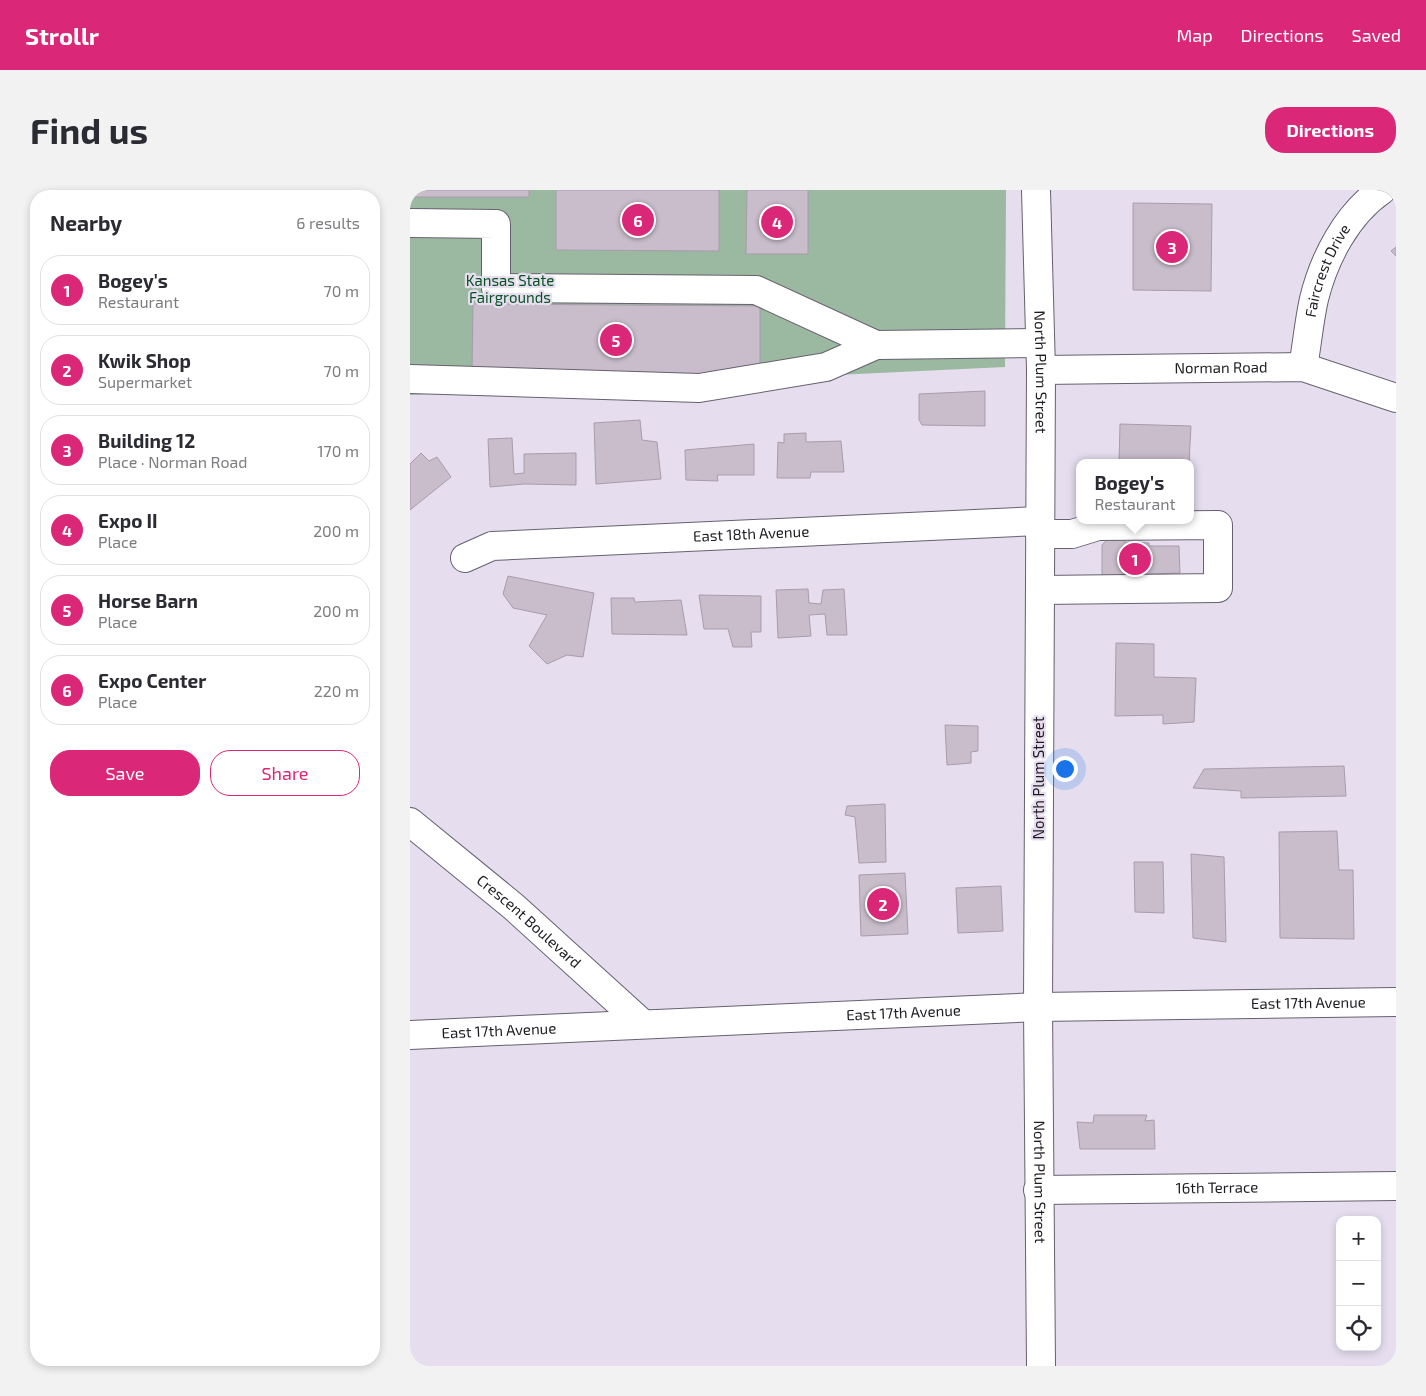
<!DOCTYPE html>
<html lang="en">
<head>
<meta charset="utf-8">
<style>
	body { margin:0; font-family:"Exo 2",sans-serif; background:#f2f2f3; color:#2b2b33 }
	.controls { position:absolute; right:15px; bottom:15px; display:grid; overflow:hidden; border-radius:10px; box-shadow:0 2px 8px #0003 }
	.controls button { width:45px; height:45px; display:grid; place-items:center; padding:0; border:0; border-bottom:1px solid #e1e1e2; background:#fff; color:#2b2b33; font:25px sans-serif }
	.you { position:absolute; left:654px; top:578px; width:18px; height:18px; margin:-12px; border:4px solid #fff; border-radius:50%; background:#1a73e8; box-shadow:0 0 0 8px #1a73e833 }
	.badge { display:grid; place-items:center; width:32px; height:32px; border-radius:50%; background:#db2777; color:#fff; font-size:16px; font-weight:700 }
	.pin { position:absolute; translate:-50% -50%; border:2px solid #fff; box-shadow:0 1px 5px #0006 }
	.popup { position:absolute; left:666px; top:269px; width:118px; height:65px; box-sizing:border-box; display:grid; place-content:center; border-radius:10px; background:#fff; filter:drop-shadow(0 1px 4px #0005); font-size:16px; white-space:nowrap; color:#7c7c81 }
	.popup b { font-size:19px; color:#2b2b33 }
	.popup::after { content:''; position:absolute; left:50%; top:100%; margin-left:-10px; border:10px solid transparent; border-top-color:#fff }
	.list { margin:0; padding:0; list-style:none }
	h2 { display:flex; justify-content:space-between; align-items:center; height:65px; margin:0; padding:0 20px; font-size:21px }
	h2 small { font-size:16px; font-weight:400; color:#7c7c81 }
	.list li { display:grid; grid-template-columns:32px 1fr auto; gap:15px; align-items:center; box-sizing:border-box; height:70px; margin:0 10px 10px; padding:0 10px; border:1px solid #e1e1e2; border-radius:20px }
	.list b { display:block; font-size:19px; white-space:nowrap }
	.list p { margin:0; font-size:16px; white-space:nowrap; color:#7c7c81 }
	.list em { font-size:16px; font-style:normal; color:#7c7c81 }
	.actions { display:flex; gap:10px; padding:15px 20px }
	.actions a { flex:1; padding:11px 0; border:1px solid #db2777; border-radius:20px; text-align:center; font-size:18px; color:#db2777 }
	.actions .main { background:#db2777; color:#fff }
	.icon { flex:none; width:28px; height:28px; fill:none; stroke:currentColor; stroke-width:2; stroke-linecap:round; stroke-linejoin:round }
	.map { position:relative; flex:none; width:986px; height:1176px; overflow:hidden; border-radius:20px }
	header { display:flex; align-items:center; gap:30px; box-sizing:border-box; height:70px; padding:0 25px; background:#db2777; color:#fff }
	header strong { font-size:24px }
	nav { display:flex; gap:28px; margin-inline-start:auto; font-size:18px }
	.intro { display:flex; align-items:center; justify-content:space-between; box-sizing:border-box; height:120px; padding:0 30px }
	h1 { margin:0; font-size:35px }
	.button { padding:12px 22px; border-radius:20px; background:#db2777; color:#fff; font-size:18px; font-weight:700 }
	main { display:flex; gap:30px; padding:0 30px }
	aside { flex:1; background:#fff; border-radius:20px; box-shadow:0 2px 8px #0003 }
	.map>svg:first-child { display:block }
	.green { fill:#9bb9a0 }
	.building { fill:#c9bdcc; stroke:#a89cab }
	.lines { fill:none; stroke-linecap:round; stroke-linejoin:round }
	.minor-casing { stroke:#67606f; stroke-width:30 }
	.minor { stroke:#fff; stroke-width:28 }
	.labels { text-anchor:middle; stroke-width:4.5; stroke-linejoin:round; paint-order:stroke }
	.street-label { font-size:15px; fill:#1e1b21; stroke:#e6deef }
	.park-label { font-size:15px; fill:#065222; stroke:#e6deef }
</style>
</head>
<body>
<header>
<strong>Strollr</strong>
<nav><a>Map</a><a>Directions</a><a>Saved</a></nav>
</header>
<div class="intro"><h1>Find us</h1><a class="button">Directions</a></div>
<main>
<aside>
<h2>Nearby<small>6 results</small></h2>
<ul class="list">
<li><span class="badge">1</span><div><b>Bogey's</b><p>Restaurant</p></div><em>70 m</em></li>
<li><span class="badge">2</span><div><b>Kwik Shop</b><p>Supermarket</p></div><em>70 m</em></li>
<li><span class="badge">3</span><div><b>Building 12</b><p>Place · Norman Road</p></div><em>170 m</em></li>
<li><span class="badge">4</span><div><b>Expo II</b><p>Place</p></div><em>200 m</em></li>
<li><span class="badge">5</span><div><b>Horse Barn</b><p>Place</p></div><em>200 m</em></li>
<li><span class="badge">6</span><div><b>Expo Center</b><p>Place</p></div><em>220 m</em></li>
</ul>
<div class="actions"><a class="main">Save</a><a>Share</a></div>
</aside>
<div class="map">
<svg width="986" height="1176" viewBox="0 0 986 1176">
	<rect width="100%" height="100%" fill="#e6deef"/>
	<!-- green -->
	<path class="green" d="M0 0H596L595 177 0 205Z"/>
	<!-- building -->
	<path class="building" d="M0 0H119V7H0Z
		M146 0H309V61L146 60Z
		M337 0H398V64H336Z
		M723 13 802 14 801 101 723 100Z
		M986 57V66L981 61Z
		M63 114 350 116V185L62 183Z
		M575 201V236L512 235 509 230V204Z
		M230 230 232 250 247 252 251 289 186 294 184 233Z
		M710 234 781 236 779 273H709Z
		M396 243V252L431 251 434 282H401L400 288H367L368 252 374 253V244Z
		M102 248 104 284 114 283V264L166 263V295L114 294 80 297 78 249Z
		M344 254V285H307L308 291 276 290 275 260Z
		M11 263 19 271 27 267 41 287 0 320V274Z
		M698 349H711L715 352 739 353V356H769L770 383 739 384V387L692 386V355Z
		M98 386 184 403 173 467 157 465 137 474 119 456 137 425 103 418 93 404Z
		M398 399 399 413 411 414 413 400 434 399 437 445H417L415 424 399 425 401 446 368 448 366 400Z
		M289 405 351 406V442H341L342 457H323L318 439H294Z
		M201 408H224L225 412 271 410 277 445 202 444Z
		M706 453 744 454V487L786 488 784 532 753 534V525L705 526Z
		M535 535 568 536V561L561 562V573L537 575Z
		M934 576 936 606 831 608V601L783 598 794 579Z
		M475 614 476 672 449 673 445 627 435 625 437 616Z
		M927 641 929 680H943L944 749 870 748 869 642Z
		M781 664 814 667 816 752 783 748Z
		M724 672H753L754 723 725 722Z
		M495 683 498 744 451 746 449 685Z
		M591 696 593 741 548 743 546 698Z
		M684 925H737L735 931 744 930 745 959H670L667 932 683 933Z"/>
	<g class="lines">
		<!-- minor casing -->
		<g class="minor-casing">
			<g id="minor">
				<path id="s1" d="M626 0 631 180 628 817 631 1176"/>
				<path d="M0 33 86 34V98L346 100 466 155"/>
				<path id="s2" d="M893 177C897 155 899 131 904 109 914 68 937 24 972 0"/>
				<path id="s3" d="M631 180 893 177 986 208"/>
				<path d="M0 189 289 198 416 177 466 155 630 153"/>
				<path id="s4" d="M55 368 82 356 630 331"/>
				<path d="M630 400 808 398V335L688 336 662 344H630"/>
				<path id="s5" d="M0 632 104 717 233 834"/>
				<path id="s6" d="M0 845 628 817 986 812"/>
				<path id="s7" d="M628 1000 986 996"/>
			</g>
		</g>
		<!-- minor -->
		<use href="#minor" class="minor"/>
	</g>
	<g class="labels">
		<!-- street labels -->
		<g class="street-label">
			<text dy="5" stroke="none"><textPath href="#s2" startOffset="100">Faircrest Drive</textPath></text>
			<text dy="5" stroke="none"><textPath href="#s3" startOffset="180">Norman Road</textPath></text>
			<text dy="5" stroke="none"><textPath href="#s1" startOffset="182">North Plum Street</textPath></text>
			<text dy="5" stroke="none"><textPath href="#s4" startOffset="289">East 18th Avenue</textPath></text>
			<text transform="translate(629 588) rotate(-90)" y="5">North Plum Street</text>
			<text dy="5" stroke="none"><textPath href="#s5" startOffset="155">Crescent Boulevard</textPath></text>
			<text dy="5" stroke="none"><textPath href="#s6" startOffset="899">East 17th Avenue</textPath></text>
			<text dy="5" stroke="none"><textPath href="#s6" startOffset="494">East 17th Avenue</textPath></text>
			<text dy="5" stroke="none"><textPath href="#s6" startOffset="89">East 17th Avenue</textPath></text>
			<text dy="5" stroke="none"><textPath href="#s1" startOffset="992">North Plum Street</textPath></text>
			<text dy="5" stroke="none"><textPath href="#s7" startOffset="179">16th Terrace</textPath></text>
		</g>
		<!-- park labels -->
		<g class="park-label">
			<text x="100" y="96">Kansas State<tspan x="100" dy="17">Fairgrounds</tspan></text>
		</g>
	</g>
</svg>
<div class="controls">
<button>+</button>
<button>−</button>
<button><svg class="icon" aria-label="locate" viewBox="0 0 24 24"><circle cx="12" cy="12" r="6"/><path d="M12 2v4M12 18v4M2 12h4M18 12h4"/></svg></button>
</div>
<div class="you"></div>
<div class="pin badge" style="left:725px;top:369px">1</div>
<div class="popup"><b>Bogey's</b>Restaurant</div>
<div class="pin badge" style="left:473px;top:714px">2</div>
<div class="pin badge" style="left:762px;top:57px">3</div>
<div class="pin badge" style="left:367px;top:32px">4</div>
<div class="pin badge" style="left:206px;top:150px">5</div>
<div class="pin badge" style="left:228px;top:30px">6</div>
</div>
</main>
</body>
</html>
